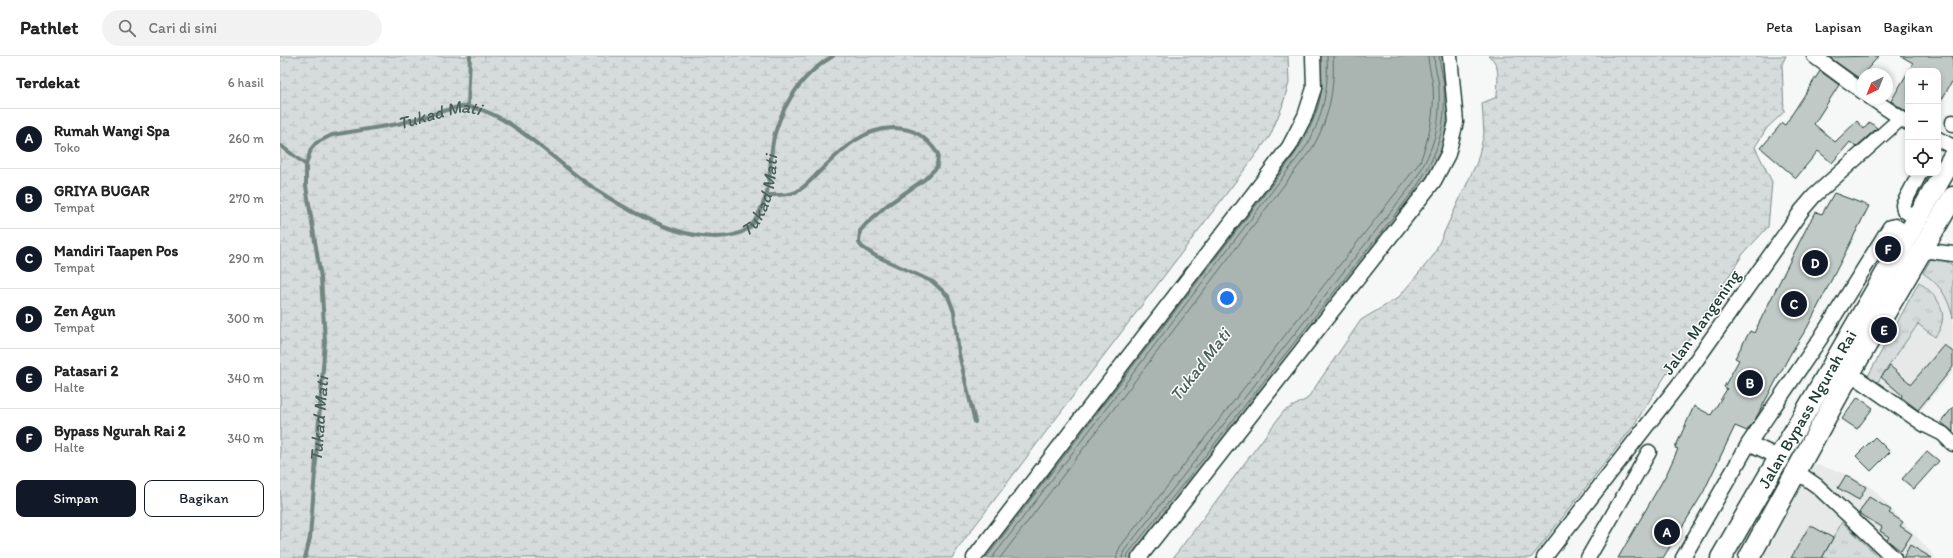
<!DOCTYPE html>
<html lang="id">
<head>
<meta charset="utf-8">
<style>
	body { margin:0; font-family:Itim,sans-serif; background:#f2f2f2; color:#222 }
	.controls { position:absolute; right:12px; top:12px; display:grid; overflow:hidden; border-radius:8px; box-shadow:0 2px 6px #0003 }
	.controls button { width:36px; height:36px; display:grid; place-items:center; padding:0; border:0; border-bottom:1px solid #e0e0e0; background:#fff; color:#222; font:20px sans-serif }
	.compass { position:absolute; left:1577px; top:12px; width:36px; height:36px; border-radius:50%; background:#fff; box-shadow:0 2px 6px #0003; rotate:223deg }
	.you { position:absolute; left:947px; top:242px; width:14px; height:14px; margin:-10px; border:3px solid #fff; border-radius:50%; background:#1a73e8; box-shadow:0 0 0 6px #1a73e833 }
	.badge { display:grid; place-items:center; width:26px; height:26px; border-radius:50%; background:#111827; color:#fff; font-size:13px; font-weight:700 }
	.pin { position:absolute; translate:-50% -50%; border:2px solid #fff; box-shadow:0 1px 4px #0006 }
	.list { margin:0; padding:0; list-style:none }
	h2 { display:flex; justify-content:space-between; align-items:center; height:52px; margin:0; padding:0 16px; font-size:17px }
	h2 small { font-size:13px; font-weight:400; color:#767676 }
	.list li { display:grid; grid-template-columns:26px 1fr auto; gap:12px; align-items:center; box-sizing:border-box; height:60px; padding:0 16px; border-top:1px solid #e0e0e0 }
	.list b { display:block; font-size:15px; white-space:nowrap }
	.list p { margin:0; font-size:13px; white-space:nowrap; color:#767676 }
	.list em { font-size:13px; font-style:normal; color:#767676 }
	.actions { display:flex; gap:8px; padding:12px 16px }
	.actions a { flex:1; padding:9px 0; border:1px solid #111827; border-radius:8px; text-align:center; font-size:14px; color:#111827 }
	.actions .main { background:#111827; color:#fff }
	.icon { flex:none; width:22px; height:22px; fill:none; stroke:currentColor; stroke-width:2; stroke-linecap:round; stroke-linejoin:round }
	.map { position:relative; flex:none; width:1673px; height:502px; overflow:hidden }
	header { display:flex; align-items:center; gap:24px; box-sizing:border-box; height:56px; padding:0 20px; background:#fff; border-bottom:1px solid #e0e0e0 }
	header strong { font-size:19px }
	nav { display:flex; gap:22px; margin-inline-start:auto; font-size:14px }
	.search { width:280px; height:36px; background:#f2f2f2; display:flex; align-items:center; gap:10px; box-sizing:border-box; padding:0 14px; border-radius:22px; color:#767676; font-size:15px }
	main { display:flex }
	aside { flex:1; background:#fff }
	.map>svg:first-child { display:block }
	.built { fill:#e6e9e8 }
	.grass { fill:url(#grass-tufts); stroke:#7a8c88 }
	.wetland { fill:url(#wetland-marsh); stroke:#7a8c88 }
	.water { fill:#aab5b1; stroke:#72857f }
	.lines { fill:none; stroke-linecap:round; stroke-linejoin:round }
	.shore { stroke:#576d66; stroke-width:1 }
	.stream { stroke:#72857f; stroke-width:4 }
	.building { fill:#c0c9c6; stroke:#1f3d34 }
	.minor-casing { stroke:#1f3d34; stroke-width:17 }
	.highway-casing { stroke:#1f3d34; stroke-width:23 }
	.minor { stroke:#fff; stroke-width:14 }
	.highway { stroke:#fff; stroke-width:20 }
	.labels { text-anchor:middle; stroke-width:3; stroke-linejoin:round; paint-order:stroke }
	.street-label { font-size:17px; fill:#1f3d34; stroke:#fff }
	.water-label { font-size:18px; font-style:italic; fill:#49615a; stroke:#fff }
</style>
</head>
<body>
<header>
<strong>Pathlet</strong>
<div class="search"><svg class="icon" aria-label="search" viewBox="0 0 24 24"><circle cx="10" cy="10" r="6"/><path d="M15 15l6 6"/></svg>Cari di sini</div>
<nav><a>Peta</a><a>Lapisan</a><a>Bagikan</a></nav>
</header>
<main>
<aside>
<h2>Terdekat<small>6 hasil</small></h2>
<ul class="list">
<li><span class="badge">A</span><div><b>Rumah Wangi Spa</b><p>Toko</p></div><em>260 m</em></li>
<li><span class="badge">B</span><div><b>GRIYA BUGAR</b><p>Tempat</p></div><em>270 m</em></li>
<li><span class="badge">C</span><div><b>Mandiri Taapen Pos</b><p>Tempat</p></div><em>290 m</em></li>
<li><span class="badge">D</span><div><b>Zen Agun</b><p>Tempat</p></div><em>300 m</em></li>
<li><span class="badge">E</span><div><b>Patasari 2</b><p>Halte</p></div><em>340 m</em></li>
<li><span class="badge">F</span><div><b>Bypass Ngurah Rai 2</b><p>Halte</p></div><em>340 m</em></li>
</ul>
<div class="actions"><a class="main">Simpan</a><a>Bagikan</a></div>
</aside>
<div class="map">
<svg width="1673" height="502" viewBox="0 0 1673 502">
	<defs>
		<pattern id="grass-tufts" width="24" height="20" patternUnits="userSpaceOnUse"><rect width="24" height="20" fill="#d6dcdb"/><path d="M3 7l-1-3M5 7V3M7 7l1-3M15 17l-1-3M17 17v-4M19 17l1-3" fill="none" stroke="#b7bebd"/></pattern>
		<pattern id="wetland-marsh" width="20" height="14" patternUnits="userSpaceOnUse"><rect width="20" height="14" fill="#d6dcdb"/><path d="M1 5h8M5 5V1M11 12h8M15 12V8" fill="none" stroke="#b7bebd"/></pattern>
	</defs>
	<rect width="100%" height="100%" fill="#f6f7f7"/>
	<filter id="ink" filterUnits="userSpaceOnUse"><feTurbulence type="fractalNoise" baseFrequency=".025" numOctaves="2"/><feDisplacementMap in="SourceGraphic" scale="8" xChannelSelector="R" yChannelSelector="G"/><feConvolveMatrix kernelMatrix="1 2 1 2 8 2 1 2 1" color-interpolation-filters="sRGB"/></filter>
	<g filter="url(#ink)">
		<!-- built -->
		<path class="built" d="M1653 199 1673 209V316L1638 357 1588 320Z
			M1534 408 1569 419 1593 433 1656 502H1479Z"/>
		<!-- grass -->
		<path class="grass" d="M1653 199 1673 209V262C1668 242 1661 229 1643 217Z
			M1639 226C1658 240 1672 258 1655 281L1638 268 1597 327 1588 320Z
			M1562 466 1600 502H1542Z"/>
		<!-- wetland -->
		<path class="wetland" d="M0 0H1008L1009 27 1002 51 990 80 684 484 672 502H0Z
			M1208 0H1506L1502 8 1504 56 1487 72 1475 91 1492 126 1488 171 1463 198 1352 372 1251 502H893L1004 355 1027 343 1081 264 1118 242 1153 200 1197 106 1204 78 1202 47 1217 41C1217 28 1222 7 1208 0Z"/>
		<!-- water -->
		<path class="water" d="M1038 0H1163C1170 38 1171 76 1154 112 1150 120 1143 128 1138 135L850 502H701L1007 103Z"/>
		<g class="lines">
			<!-- shore -->
			<path class="shore" d="M706 502 1010 105C1026 82 1038 60 1042 32
				M712 502 1028 88C1043 59 1049 32 1047 0
				M720 502 1033 91C1049 62 1055 33 1053 0
				M836 502 840 491 1140 106C1149 81 1155 57 1153 30 1152 20 1148 10 1148 0
				M842 502 844 495 1131 130C1153 97 1161 71 1159 31 1158 20 1154 10 1154 0
				M847 502 848 498 1135 133C1158 99 1166 72 1164 31 1163 20 1160 10 1159 0"/>
			<!-- stream -->
			<g class="stream">
				<path d="M188 50 190 0"/>
				<path d="M0 89 26 109"/>
				<path d="M486 139C496 139 507 140 516 136 524 132 531 124 537 118 560 96 580 73 613 72 635 72 646 81 658 98L657 111 645 123 606 150 586 168 580 175 579 187 582 191 594 199 653 226 668 240 674 256 679 298 695 366"/>
				<path id="s1" d="M25 502 30 482 45 285 41 222 26 130V109L31 93 36 87 52 79 118 68 178 51C219 46 272 103 305 126 332 145 364 164 395 174 416 181 450 186 469 172 476 166 483 149 486 140 492 120 489 97 495 77 505 44 524 17 553 0"/>
			</g>
		</g>
		<!-- building -->
		<path class="building" d="M1599 0 1583 18V25L1549 1Z
			M1621 0H1673V24L1658 50V15H1629L1633 7Z
			M1540 15 1559 29 1534 68 1555 86 1577 65 1584 73 1590 66 1597 72 1576 91 1570 86 1552 107 1538 95 1516 122 1481 92 1502 67 1505 69Z
			M1628 16V57L1611 45Z
			M1554 137 1589 150 1527 272 1511 297 1476 362 1467 375 1455 370 1423 437 1383 502H1338L1387 417 1398 393 1395 392 1414 350 1431 359 1447 333 1444 331 1459 304 1455 302 1470 275 1474 277 1529 167 1536 156 1542 158Z
			M1664 289 1673 296V311L1638 354 1621 341 1622 339 1601 321 1610 310 1631 328Z
			M1578 341 1593 352 1577 373 1562 363Z
			M1673 351V376L1661 366Z
			M1595 381 1610 396 1591 415 1576 400Z
			M1647 395 1659 405 1634 433 1622 423Z
			M1566 419 1586 431 1579 444 1558 432Z
			M1589 441 1611 454 1609 457 1623 466 1620 470 1632 478 1621 495 1607 484 1609 481 1600 475 1602 471 1579 457Z
			M1530 469 1553 482 1542 502H1511Z
			M1630 489 1652 502H1623Z"/>
		<g class="lines">
			<!-- minor casing -->
			<g class="minor-casing">
				<path id="minor" d="M1534 0 1583 36
					M1591 42 1628 67
					M1673 66V68
					M1658 83 1673 91
					M1638 164 1624 154 1623 149 1640 117
					M1642 194 1673 198
					M1570 317 1645 369 1663 378 1673 388
					M1469 387 1500 402
					M1517 416 1537 430 1614 502
					M694 502 1009 91 1025 60 1034 32 1033 0
					M859 502 1154 125 1168 98 1176 66 1170 0
					M1264 502 1403 323 1522 154 1534 140 1620 63
					M1308 502 1369 396
					M1403 502 1469 387 1540 283 1610 171 1615 170 1629 179"/>
			</g>
			<!-- highway casing -->
			<g class="highway-casing">
				<g id="highway">
					<path id="s2" d="M1441 502 1673 101"/>
					<path d="M1469 502 1570 317 1673 141"/>
				</g>
			</g>
			<!-- minor -->
			<use href="#minor" class="minor"/>
			<!-- highway -->
			<use href="#highway" class="highway"/>
		</g>
	</g>
	<g class="labels">
		<!-- street labels -->
		<g class="street-label">
			<text transform="translate(1421 266) rotate(-55)" y="6">Jalan Mangening</text>
			<text dy="6" stroke="none"><textPath href="#s2" startOffset="172">Jalan Bypass Ngurah Rai</textPath></text>
		</g>
		<!-- water labels -->
		<g class="water-label">
			<text dy="6" stroke="none"><textPath href="#s1" startOffset="548">Tukad Mati</textPath></text>
			<text dy="6" stroke="none"><textPath href="#s1" startOffset="932">Tukad Mati</textPath></text>
			<text transform="translate(920 309) rotate(-52)" y="6">Tukad Mati</text>
			<text dy="6" stroke="none"><textPath href="#s1" startOffset="140">Tukad Mati</textPath></text>
		</g>
	</g>
</svg>
<div class="controls">
<button>+</button>
<button>−</button>
<button><svg class="icon" aria-label="locate" viewBox="0 0 24 24"><circle cx="12" cy="12" r="6"/><path d="M12 2v4M12 18v4M2 12h4M18 12h4"/></svg></button>
</div>
<svg class="compass" viewBox="-18 -18 36 36"><path d="M0-13l5 13h-10z" fill="#e53935"/><path d="M0 13l5-13h-10z" fill="#767676"/></svg>
<div class="you"></div>
<div class="pin badge" style="left:1387px;top:476px">A</div>
<div class="pin badge" style="left:1470px;top:327px">B</div>
<div class="pin badge" style="left:1514px;top:248px">C</div>
<div class="pin badge" style="left:1535px;top:207px">D</div>
<div class="pin badge" style="left:1604px;top:274px">E</div>
<div class="pin badge" style="left:1608px;top:193px">F</div>
</div>
</main>
</body>
</html>
